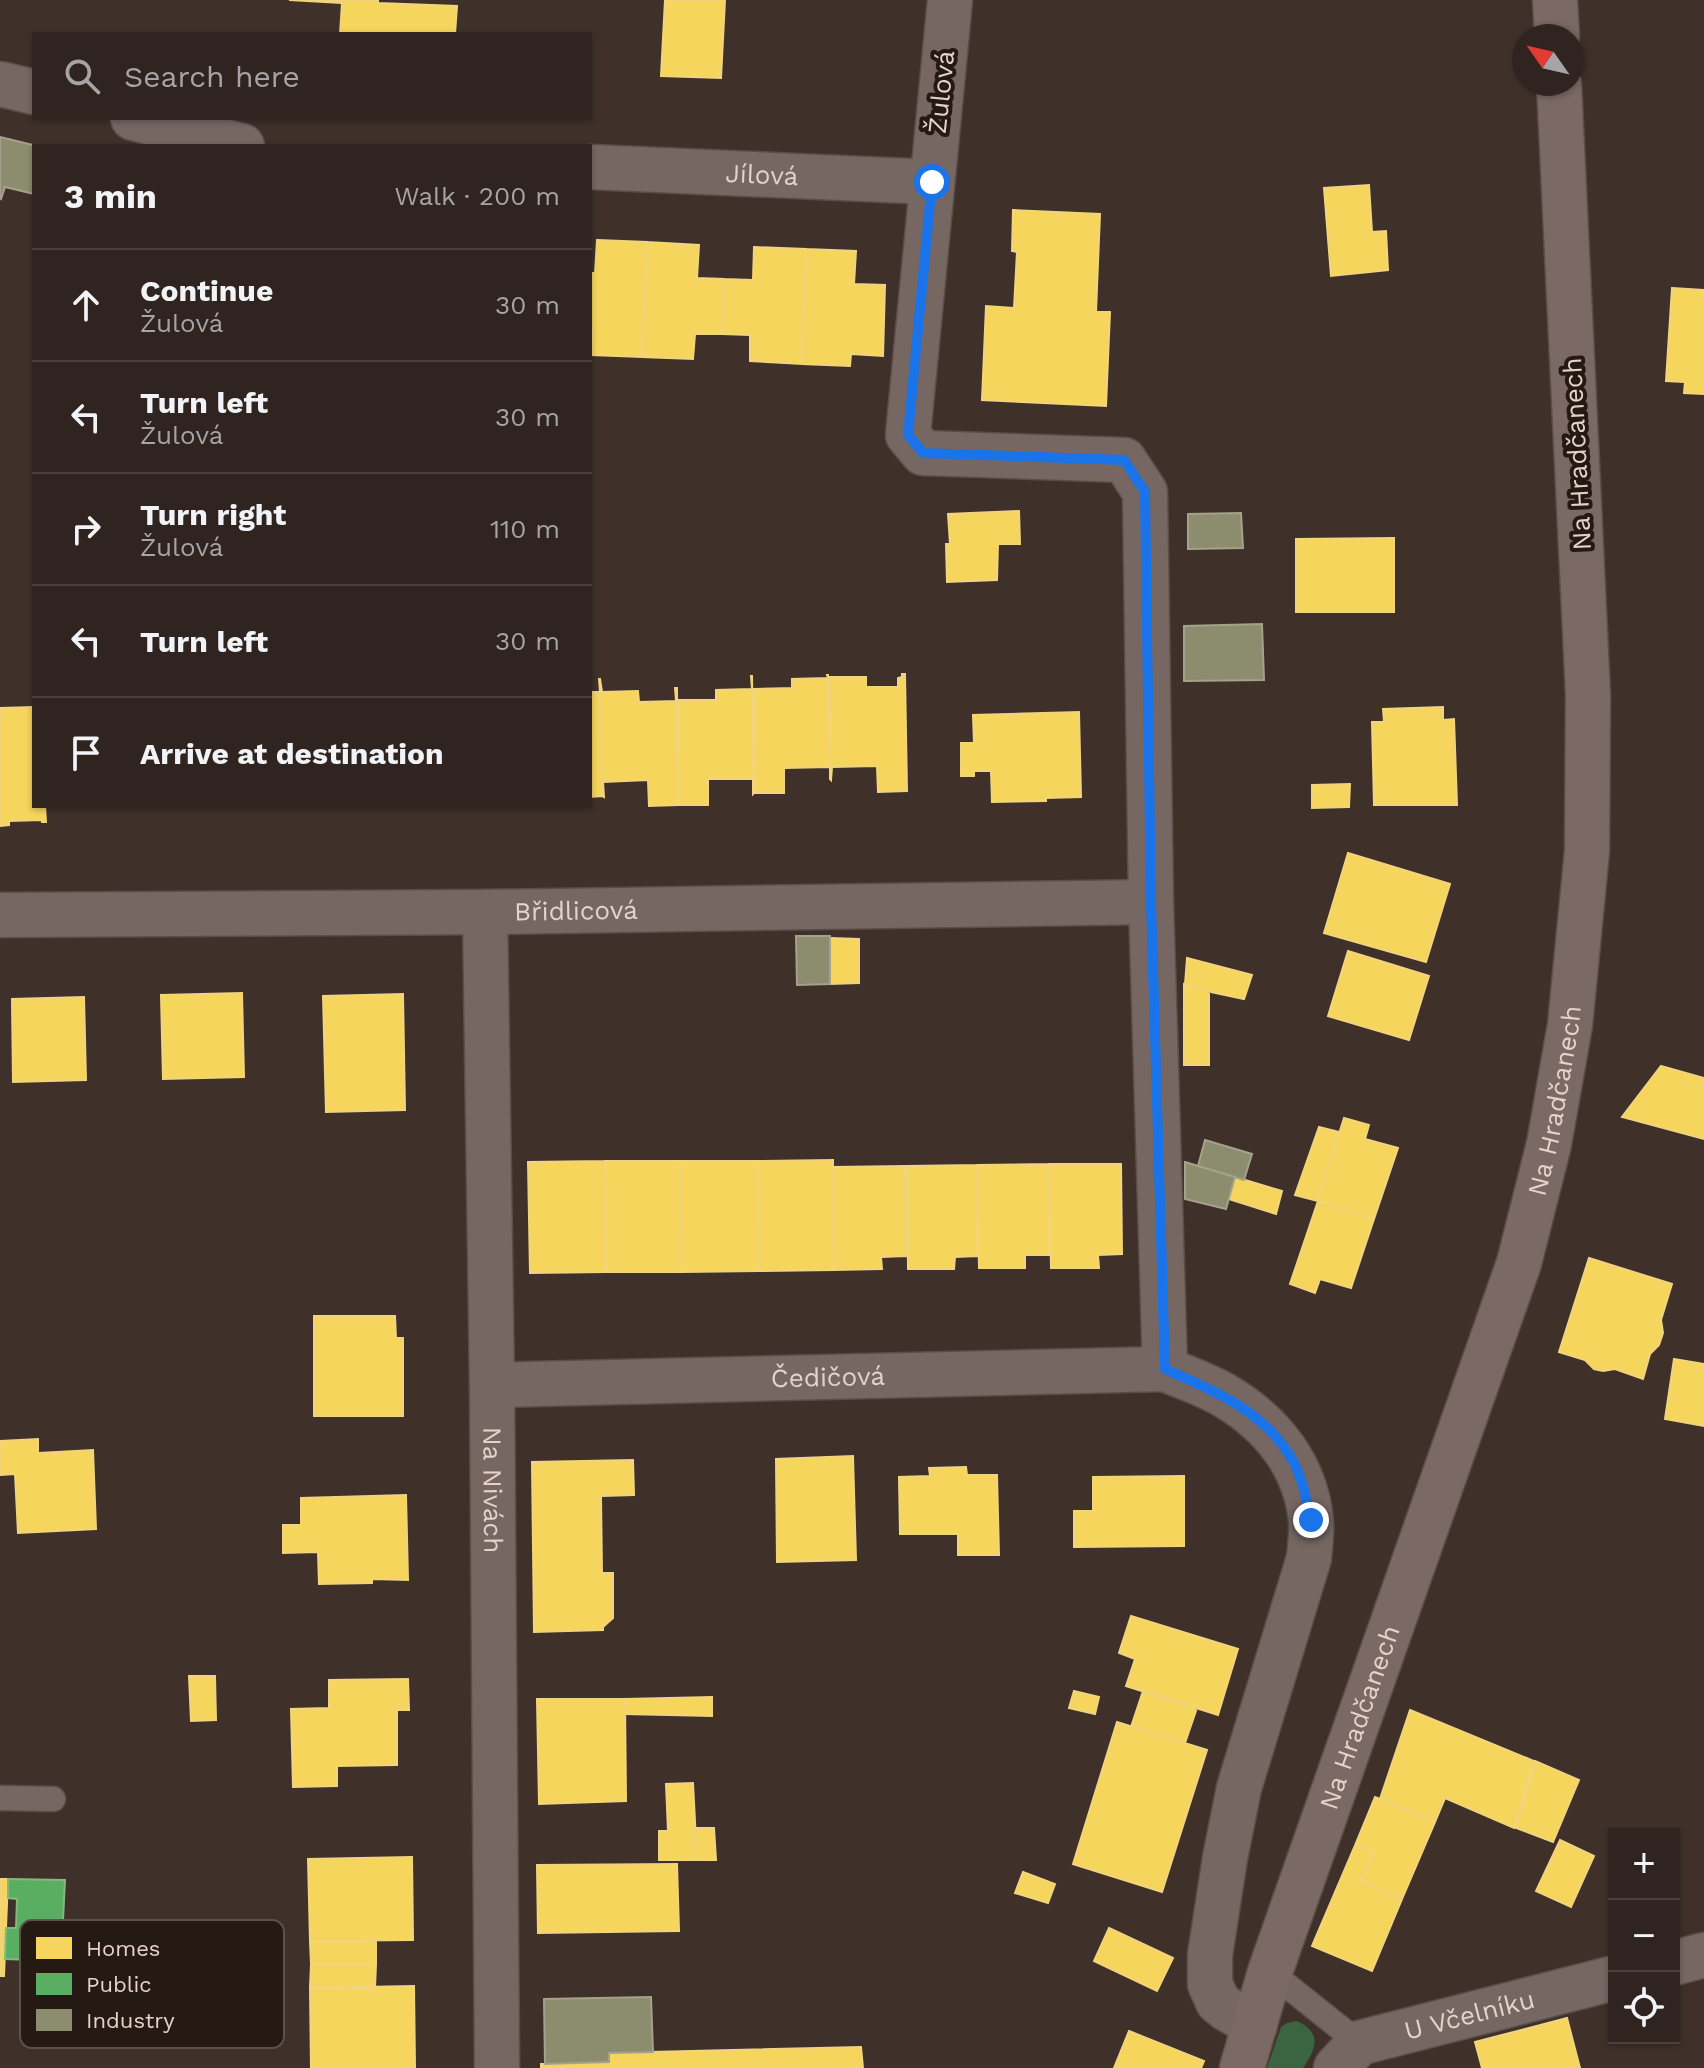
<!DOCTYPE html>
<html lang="en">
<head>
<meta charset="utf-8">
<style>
	body { margin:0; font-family:"Work Sans",sans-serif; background:#372c29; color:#f1f3f6 }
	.controls { position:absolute; right:24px; bottom:24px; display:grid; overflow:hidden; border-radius:0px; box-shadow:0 2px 6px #0004 }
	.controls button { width:72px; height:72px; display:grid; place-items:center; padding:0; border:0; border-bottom:2px solid #4a413e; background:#2f2420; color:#f1f3f6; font:40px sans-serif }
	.compass { position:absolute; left:1512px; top:24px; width:72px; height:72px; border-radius:50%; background:#2f2420; box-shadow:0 2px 6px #0004; rotate:304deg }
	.stop { position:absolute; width:24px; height:24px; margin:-18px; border:6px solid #1a73e8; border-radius:50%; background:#fff }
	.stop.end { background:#1a73e8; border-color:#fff; box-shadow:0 2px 8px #0008 }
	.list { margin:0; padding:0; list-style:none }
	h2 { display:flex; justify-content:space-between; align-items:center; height:104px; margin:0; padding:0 32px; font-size:34px }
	h2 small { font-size:26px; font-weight:400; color:#a7a4a5 }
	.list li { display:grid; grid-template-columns:52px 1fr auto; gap:24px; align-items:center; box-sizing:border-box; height:112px; padding:0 32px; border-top:2px solid #4a413e }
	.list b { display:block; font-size:30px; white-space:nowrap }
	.list p { margin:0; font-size:26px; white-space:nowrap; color:#a7a4a5 }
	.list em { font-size:26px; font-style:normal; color:#a7a4a5 }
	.icon { flex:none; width:44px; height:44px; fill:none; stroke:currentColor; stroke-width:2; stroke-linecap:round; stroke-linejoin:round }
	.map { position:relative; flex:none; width:1704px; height:2068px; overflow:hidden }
	.search { position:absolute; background:#2f2420; box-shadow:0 2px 6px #0004; left:32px; top:32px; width:560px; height:88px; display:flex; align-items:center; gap:20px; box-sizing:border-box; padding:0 28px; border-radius:0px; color:#a7a4a5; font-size:30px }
	.panel { position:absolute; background:#2f2420; box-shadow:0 2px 6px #0004; left:32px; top:144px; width:560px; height:664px; border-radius:0px }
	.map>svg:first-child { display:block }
	.green { fill:#3a6540 }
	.homes { fill:#f6d55c; stroke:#f1d47d; stroke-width:2 }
	.public { fill:#5aae61; stroke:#83b981; stroke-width:2 }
	.industry { fill:#8c8c6e; stroke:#a6a18a; stroke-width:2 }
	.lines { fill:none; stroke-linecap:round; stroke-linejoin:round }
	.lane-casing { stroke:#5b4e49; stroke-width:27 }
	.street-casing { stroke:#5b4e49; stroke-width:47 }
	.secondary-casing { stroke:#5b4e49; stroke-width:47 }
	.lane { stroke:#766763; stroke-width:24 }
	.street { stroke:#766763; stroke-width:44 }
	.secondary { stroke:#7a6964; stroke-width:44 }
	.route { stroke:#1a73e8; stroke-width:10 }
	.labels { text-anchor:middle; stroke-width:8; stroke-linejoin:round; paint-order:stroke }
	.street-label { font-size:26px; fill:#e4d2cb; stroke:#251914 }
	.key { fill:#251914; stroke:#5e504b; stroke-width:2 }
	.key-label { font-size:22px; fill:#e4d2cb }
</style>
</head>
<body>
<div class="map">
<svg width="1704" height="2068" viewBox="0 0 1704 2068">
	<rect width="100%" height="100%" fill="#3f302a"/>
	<!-- green -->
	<path class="green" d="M1297 2021C1322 2033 1317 2048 1303 2068H1267L1281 2027 1287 2023Z"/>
	<!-- homes -->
	<path class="homes" d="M289 0H378V3L457 6 455 34H340L342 3Z
		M665 0H725L721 78 661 76Z
		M1369 185 1372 232 1386 231 1388 270 1331 276 1324 188Z
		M1013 210 1100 214 1096 312H1110L1106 406 982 400 986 306 1014 308 1017 252 1012 251Z
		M597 240 647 242 642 357 591 355 593 329H590V273H595Z
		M647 242 699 245 697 278 724 279 723 334H695L693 359 642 357Z
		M754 247 806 249 802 364 750 361V335L723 334 724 279 753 280Z
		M806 249 856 251 854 284 885 285 883 356 851 354 850 366 802 364Z
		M1672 288 1704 290V394L1684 393 1685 382 1666 381Z
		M1019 511 1020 544H998L997 580 947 582 946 544H950L948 514Z
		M1394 538V612H1296V539Z
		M902 674H905L907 791 878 792 877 766 832 767 831 780 830 677H866V687H898V678L902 677Z
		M827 675H828L831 780 830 779V767L784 768V793H754V689L792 688V679L828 678Z
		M751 676H752L754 793 753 794V779H708V805H678V700H716V690L752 689Z
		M599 679H600L602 796 590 797V692H600Z
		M600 679 602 692 638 691 639 702 676 701 675 688H677L678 805 649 806 648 780 603 782 604 797 602 796Z
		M34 707V806H45L46 822H42V820L9 821V825L0 826V708Z
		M1443 707V720L1454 719 1457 805H1374L1372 722H1384L1383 709Z
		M1079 712 1081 797 1046 798V801L992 802 991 771H974V776H961V743H974L973 715Z
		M1350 784 1349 807 1312 808V785Z
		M1348 853 1450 884 1426 962 1324 933Z
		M830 938 859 939V983L830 984Z
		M1348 951 1429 976 1409 1040 1328 1016Z
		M1187 958 1252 975 1244 999 1211 992 1185 984Z
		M1184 984 1209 991V1065H1184Z
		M242 993 244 1077 163 1079 161 995Z
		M403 994 405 1110 326 1112 323 996Z
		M84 997 86 1080 13 1082 12 999Z
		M1661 1066 1704 1078V1139L1622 1117Z
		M1344 1118 1369 1125 1365 1139 1398 1148 1374 1219 1318 1201Z
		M1319 1127 1339 1132 1318 1201 1295 1195Z
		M833 1160 834 1270 759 1271 757 1161Z
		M605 1161H680L682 1272H606Z
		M605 1161 606 1272 530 1273 528 1162Z
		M680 1161H757L759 1271 682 1272Z
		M1049 1164H1121L1122 1254 1098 1255 1099 1268H1051Z
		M1049 1164 1050 1255H1025V1268H979L977 1165Z
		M977 1165 978 1256 955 1257 954 1269H908L907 1166Z
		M905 1166 906 1256 881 1257 882 1269 834 1270 833 1167Z
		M1235 1177 1282 1191 1276 1214 1229 1199Z
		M1318 1201 1374 1219 1351 1288 1320 1279 1315 1293 1290 1284Z
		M1589 1258 1672 1284 1661 1320 1663 1333 1659 1345 1650 1354 1643 1379 1615 1369 1603 1371 1594 1369 1585 1360 1559 1352Z
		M314 1316H395L396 1338H403V1416H314Z
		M1674 1359 1704 1364V1426L1665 1419Z
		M38 1439V1453L93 1450 96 1529 18 1533 15 1474 0 1475V1441Z
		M853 1456 856 1560 777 1562 776 1459Z
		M633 1460 634 1495 601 1496 602 1573H613V1618L603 1627V1630L534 1632 532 1462Z
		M966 1467 967 1475H997L999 1555H958V1534H900L899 1477 930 1476 929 1468Z
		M1184 1476V1546L1074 1547V1511H1093V1477Z
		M406 1495 408 1580 372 1579V1583L319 1584 318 1552 283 1553V1525H301V1498Z
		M1131 1616 1238 1649 1218 1715 1126 1686 1135 1659 1119 1653Z
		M189 1676H215L216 1720 191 1721Z
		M408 1679 409 1710H397V1765L337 1766V1786L293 1787 291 1709 329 1708V1680Z
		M1074 1691 1099 1697 1095 1714 1069 1708Z
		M1143 1691 1197 1708 1185 1743 1131 1727Z
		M712 1697V1716L624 1714 625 1699Z
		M537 1699H625L626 1801 539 1804Z
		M1410 1710 1534 1761 1514 1828 1445 1798 1435 1822 1380 1799Z
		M1117 1722 1207 1750 1162 1892 1073 1864Z
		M1535 1761 1579 1780 1553 1842 1516 1828Z
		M693 1783 697 1860H659V1831H668L666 1784Z
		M1375 1797 1435 1822 1402 1899 1361 1882 1374 1852 1356 1843Z
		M694 1828H714L716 1860H697Z
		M1560 1840 1594 1856 1571 1907 1536 1891Z
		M1356 1843 1374 1852 1361 1882 1402 1899 1372 1971 1312 1946Z
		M412 1857 413 1940 310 1941 308 1859Z
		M677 1864 679 1931 538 1933 537 1865Z
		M1023 1872 1055 1884 1048 1903 1015 1893Z
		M0 1879H8L4 1976H0Z
		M1109 1928 1173 1958 1157 1991 1094 1961Z
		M310 1941H376V1964H311Z
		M311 1964H376L375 1988H310Z
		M414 1986 415 2068H311L310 1988Z
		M1567 2018 1580 2068H1482L1475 2042Z
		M1129 2031 1204 2061 1201 2068H1114Z
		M861 2047 863 2068H541V2064H545L609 2062V2053Z"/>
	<!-- public -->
	<path class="public" d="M8 1879 65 1880 61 1961 5 1959 6 1928H16L17 1899 8 1898Z"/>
	<!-- industry -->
	<path class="industry" d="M0 137 37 146H34V194L5 187 1 199 0 198Z
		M1241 513 1243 548 1188 549V514Z
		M1262 624 1264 680 1184 681V626Z
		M796 936H830V984L797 985Z
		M1205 1140 1252 1154 1244 1180 1198 1166Z
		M1185 1162 1235 1177 1226 1209 1185 1199Z
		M651 1997 653 2052 609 2053V2062L545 2064 544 1999Z"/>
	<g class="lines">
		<!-- lane casing -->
		<g class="lane-casing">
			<path id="lane" d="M0 1798 53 1799
				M1270 1972 1359 2043"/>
		</g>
		<!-- street casing -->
		<g class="street-casing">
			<g id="street">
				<path d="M950 0 908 435 923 453 1124 460 1145 492 1151 902 1165 1369"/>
				<path d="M0 84 34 92"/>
				<path d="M133 118 242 146"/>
				<path id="s1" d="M590 167 932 182"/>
				<path id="s2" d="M485 912 492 1385 497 2068"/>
				<path id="s3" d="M0 915 485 912 1151 902"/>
				<path id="s4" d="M492 1385 1165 1369C1185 1378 1208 1385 1227 1397 1272 1424 1306 1466 1311 1521 1312 1533 1310 1546 1309 1558L1239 1788 1225 1858 1210 1955V1984L1218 2002 1227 2009 1255 2025"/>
				<path d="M1674 1963 1704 1955"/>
				<path id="s5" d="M1336 2068 1359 2043 1614 1978"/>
			</g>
		</g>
		<!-- secondary casing -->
		<g class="secondary-casing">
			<g id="secondary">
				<path d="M1555 0 1557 36"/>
				<path id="s6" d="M1242 2068 1270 1972 1519 1263 1549 1144 1570 1025 1587 851 1588 695 1559 84"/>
			</g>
		</g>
		<!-- lane -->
		<use href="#lane" class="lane"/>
		<!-- street -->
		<use href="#street" class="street"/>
		<!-- secondary -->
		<use href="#secondary" class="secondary"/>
	</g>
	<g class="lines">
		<!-- route -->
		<path class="route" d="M932 182 908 435 923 453 1124 460 1145 492 1151 902 1165 1369C1212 1390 1261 1409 1290 1456 1302 1475 1306 1498 1311 1520"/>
	</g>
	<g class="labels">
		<!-- street labels -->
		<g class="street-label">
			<text transform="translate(941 92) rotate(-84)" y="9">Žulová</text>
			<text dy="9" stroke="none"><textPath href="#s1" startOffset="172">Jílová</textPath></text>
			<text transform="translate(1577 454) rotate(-93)" y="9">Na Hradčanech</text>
			<text dy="9" stroke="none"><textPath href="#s3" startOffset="576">Břidlicová</textPath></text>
			<text dy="9" stroke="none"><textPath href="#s6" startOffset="1018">Na Hradčanech</textPath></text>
			<text dy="9" stroke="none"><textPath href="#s4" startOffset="336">Čedičová</textPath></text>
			<text dy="9" stroke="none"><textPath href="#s2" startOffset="578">Na Nivách</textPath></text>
			<text dy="9" stroke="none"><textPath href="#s6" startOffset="370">Na Hradčanech</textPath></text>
			<text dy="9" stroke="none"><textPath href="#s5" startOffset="148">U Včelníku</textPath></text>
		</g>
	</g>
	<!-- legend -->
	<rect x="20" y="1920" width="264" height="128" rx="12" class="key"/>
	<rect x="36" y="1937" width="36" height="22" fill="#f6d55c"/>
	<rect x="36" y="1973" width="36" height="22" fill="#5aae61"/>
	<rect x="36" y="2009" width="36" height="22" fill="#8c8c6e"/>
	<g class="key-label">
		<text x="86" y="1956">Homes</text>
		<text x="86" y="1992">Public</text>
		<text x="86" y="2028">Industry</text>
	</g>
</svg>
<div class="controls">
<button>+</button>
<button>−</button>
<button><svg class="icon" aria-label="locate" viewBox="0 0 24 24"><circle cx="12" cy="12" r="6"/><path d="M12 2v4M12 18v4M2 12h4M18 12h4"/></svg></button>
</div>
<svg class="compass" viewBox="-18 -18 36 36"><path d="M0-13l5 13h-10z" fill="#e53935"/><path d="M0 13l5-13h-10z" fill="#a7a4a5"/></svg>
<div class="stop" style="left:932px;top:182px"></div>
<div class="stop end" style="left:1311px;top:1520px"></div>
<div class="search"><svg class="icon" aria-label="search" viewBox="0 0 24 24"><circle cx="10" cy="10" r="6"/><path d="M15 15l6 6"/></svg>Search here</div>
<section class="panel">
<h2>3 min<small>Walk · 200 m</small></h2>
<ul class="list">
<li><svg class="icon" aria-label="ahead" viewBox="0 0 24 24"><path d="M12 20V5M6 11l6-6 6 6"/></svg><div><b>Continue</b><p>Žulová</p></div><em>30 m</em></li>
<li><svg class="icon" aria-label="left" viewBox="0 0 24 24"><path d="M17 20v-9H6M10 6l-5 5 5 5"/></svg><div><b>Turn left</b><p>Žulová</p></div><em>30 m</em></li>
<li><svg class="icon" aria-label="right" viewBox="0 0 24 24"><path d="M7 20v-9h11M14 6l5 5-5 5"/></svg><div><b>Turn right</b><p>Žulová</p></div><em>110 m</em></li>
<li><svg class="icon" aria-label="left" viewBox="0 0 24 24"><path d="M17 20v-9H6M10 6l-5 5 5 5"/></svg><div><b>Turn left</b></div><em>30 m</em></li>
<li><svg class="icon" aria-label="arrive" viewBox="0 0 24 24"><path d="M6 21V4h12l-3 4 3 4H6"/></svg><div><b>Arrive at destination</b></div></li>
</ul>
</section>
</div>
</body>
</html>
